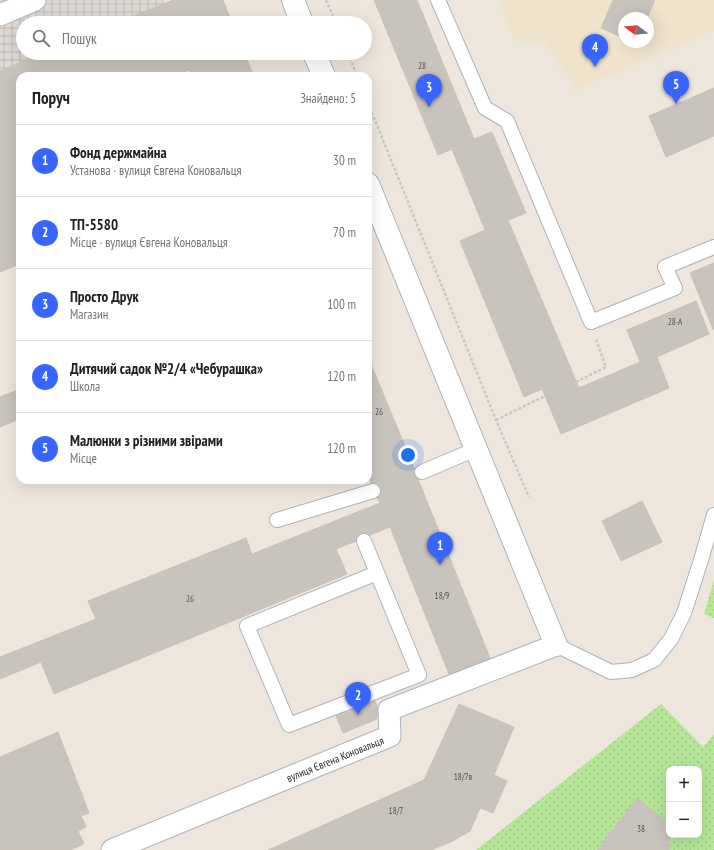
<!DOCTYPE html>
<html lang="uk">
<head>
<meta charset="utf-8">
<style>
	body { margin:0; font-family:"PT Sans Narrow",sans-serif; background:#f6f6f6; color:#202124 }
	.controls { position:absolute; right:12px; bottom:12px; display:grid; overflow:hidden; border-radius:8px; box-shadow:0 4px 16px #0002 }
	.controls button { width:36px; height:36px; display:grid; place-items:center; padding:0; border:0; border-bottom:1px solid #e0e0e0; background:#fff; color:#202124; font:20px sans-serif }
	.compass { position:absolute; left:618px; top:12px; width:36px; height:36px; border-radius:50%; background:#fff; box-shadow:0 4px 16px #0002; rotate:286deg }
	.you { position:absolute; left:408px; top:455px; width:14px; height:14px; margin:-10px; border:3px solid #fff; border-radius:50%; background:#1a73e8; box-shadow:0 0 0 6px #1a73e833 }
	.badge { display:grid; place-items:center; width:26px; height:26px; border-radius:50%; background:#3965ff; color:#fff; font-size:13px; font-weight:700 }
	.pin { position:absolute; translate:-50% -33px; filter:drop-shadow(0 1px 2px #0008) }
	.pin::after { content:''; position:absolute; top:21px; width:14px; height:12px; background:inherit; clip-path:polygon(0 0,100% 0,50% 100%) }
	.list { margin:0; padding:0; list-style:none }
	h2 { display:flex; justify-content:space-between; align-items:center; height:52px; margin:0; padding:0 16px; font-size:17px }
	h2 small { font-size:13px; font-weight:400; color:#757577 }
	.list li { display:grid; grid-template-columns:26px 1fr auto; gap:12px; align-items:center; box-sizing:border-box; height:72px; padding:0 16px; border-top:1px solid #e0e0e0 }
	.list b { display:block; font-size:15px; white-space:nowrap }
	.list p { margin:0; font-size:13px; white-space:nowrap; color:#757577 }
	.list em { font-size:13px; font-style:normal; color:#757577 }
	.icon { flex:none; width:22px; height:22px; fill:none; stroke:currentColor; stroke-width:2; stroke-linecap:round; stroke-linejoin:round }
	.map { position:relative; flex:none; width:714px; height:850px; overflow:hidden }
	.search { position:absolute; background:#fff; box-shadow:0 4px 16px #0002; left:16px; top:16px; width:356px; height:44px; display:flex; align-items:center; gap:10px; box-sizing:border-box; padding:0 14px; border-radius:22px; color:#757577; font-size:15px }
	.panel { position:absolute; background:#fff; box-shadow:0 4px 16px #0002; left:16px; top:72px; width:356px; height:412px; border-radius:12px }
	.map>svg:first-child { display:block }
	.education { fill:#f0e3cc; fill-rule:evenodd }
	.grass { fill:url(#grass-dots); fill-rule:evenodd }
	.plaza { fill:url(#plaza-grid) }
	.building { fill:#c9c3bd; stroke:#c9c2b7 }
	.lines { fill:none; stroke-linecap:round; stroke-linejoin:round }
	.service-casing { stroke:#adb1bc; stroke-width:16 }
	.pedestrian-casing { stroke:#adb1bc; stroke-width:23 }
	.minor-casing { stroke:#adb1bc; stroke-width:24 }
	.path { stroke:#c8c8c8; stroke-width:2.5; stroke-dasharray:3 2; stroke-linecap:butt }
	.service { stroke:#fff; stroke-width:14 }
	.pedestrian { stroke:#fff; stroke-width:21 }
	.minor { stroke:#fff; stroke-width:22 }
	.labels { text-anchor:middle; stroke-width:3; stroke-linejoin:round; paint-order:stroke }
	.number-label { font-size:9px; fill:#535250 }
	.street-label { font-size:11px; fill:#2c2c2c; stroke:#fff }
</style>
</head>
<body>
<div class="map">
<svg width="714" height="850" viewBox="0 0 714 850">
	<defs>
		<pattern id="grass-dots" width="8" height="8" patternUnits="userSpaceOnUse"><rect width="8" height="8" fill="#b5e698"/><path d="M2 2h.1M6 6h.1" fill="none" stroke="#9cc583" stroke-width="1.8" stroke-linecap="round"/></pattern>
		<pattern id="plaza-grid" width="8" height="8" patternUnits="userSpaceOnUse"><rect width="8" height="8" fill="#ded9d4"/><path d="M0 4h8M4 0v8" fill="none" stroke="#bfbab6"/></pattern>
	</defs>
	<rect width="100%" height="100%" fill="#eee6dd"/>
	<!-- education -->
	<path class="education" d="M498 0H714V31L576 90 546 43 516 42ZM624 18H648V42H624Z"/>
	<!-- grass -->
	<path class="grass" d="M714 580V618L704 614Z
		M661 704 703 747 714 734V850H476ZM669 769H699V835H669Z"/>
	<!-- plaza -->
	<path class="plaza" d="M0 0H163L165 4 117 23H23V53H43L0 71Z"/>
	<!-- building -->
	<path class="building" d="M173 0H223L232 23H117Z
		M374 0H417L474 139 492 132 526 213 508 220 579 388 640 362 627 330 696 301 709 334 657 357 669 388 561 434 542 389 524 397 460 241 485 230 452 149 438 155Z
		M613 0H655L647 18H624V38L601 28Z
		M43 53H244L254 76H191L189 70 174 76H20V264L0 272V71Z
		M714 88V136L666 157 649 116Z
		M714 263V329H713L690 273Z
		M368 357 414 468V475L418 479 490 658 449 674 390 527 370 535 366 533H360L357 536 356 541 336 549 347 574 54 694 41 662 0 679V657L96 619 88 601 246 538 252 554 380 503 377 498 381 493V488L378 485 375 483H371L368 475Z
		M20 389V419L0 427V397Z
		M642 501 662 542 621 561 602 521Z
		M375 701 378 708 377 719 343 733 336 716Z
		M459 704 514 727 494 775 507 781 493 813 480 808 470 831 451 842 431 850H268L424 780Z
		M58 732 89 813 81 816 86 827 78 831 84 844 70 850H0V757Z
		M637 798 669 823V850H597Z"/>
	<g class="lines">
		<!-- service casing -->
		<g class="service-casing">
			<path id="service" d="M438 0 485 108 507 121 591 322 675 288 665 267 714 247
				M422 472 476 449
				M277 520 373 491
				M364 541 419 675 289 725 247 626 377 573
				M556 645 611 672 632 670 654 660 671 639 684 613 701 560 714 515"/>
		</g>
		<!-- pedestrian casing -->
		<g class="pedestrian-casing">
			<path id="pedestrian" d="M0 15 35 0
				M112 850 390 736 389 710 556 645"/>
		</g>
		<!-- minor casing -->
		<g class="minor-casing">
			<path id="minor" d="M293 0 302 23
				M314 53 324 76
				M368 184 556 645"/>
		</g>
		<!-- path -->
		<path class="path" d="M326 0 336 23
			M348 53 357 76
			M368 103 496 420 529 497
			M576 382 606 367 596 339
			M496 420 545 396"/>
		<!-- service -->
		<use href="#service" class="service"/>
		<!-- pedestrian -->
		<use href="#pedestrian" class="pedestrian"/>
		<!-- minor -->
		<use href="#minor" class="minor"/>
	</g>
	<g class="labels">
		<!-- number labels -->
		<g class="number-label">
			<text x="422" y="69">28</text>
			<text x="675" y="325">28-А</text>
			<text x="379" y="415">26</text>
			<text x="442" y="599">18/9</text>
			<text x="190" y="602">26</text>
			<text x="463" y="780">18/7в</text>
			<text x="396" y="814">18/7</text>
			<text x="641" y="832">38</text>
		</g>
		<!-- street labels -->
		<g class="street-label">
			<text transform="translate(335 759) rotate(-22)" y="4">вулиця Євгена Коновальця</text>
		</g>
	</g>
</svg>
<div class="controls">
<button>+</button>
<button>−</button>
</div>
<svg class="compass" viewBox="-18 -18 36 36"><path d="M0-13l5 13h-10z" fill="#e53935"/><path d="M0 13l5-13h-10z" fill="#757577"/></svg>
<div class="you"></div>
<div class="pin badge" style="left:440px;top:565px">1</div>
<div class="pin badge" style="left:358px;top:715px">2</div>
<div class="pin badge" style="left:429px;top:107px">3</div>
<div class="pin badge" style="left:595px;top:67px">4</div>
<div class="pin badge" style="left:676px;top:104px">5</div>
<div class="search"><svg class="icon" aria-label="search" viewBox="0 0 24 24"><circle cx="10" cy="10" r="6"/><path d="M15 15l6 6"/></svg>Пошук</div>
<section class="panel">
<h2>Поруч<small>Знайдено: 5</small></h2>
<ul class="list">
<li><span class="badge">1</span><div><b>Фонд держмайна</b><p>Установа · вулиця Євгена Коновальця</p></div><em>30 m</em></li>
<li><span class="badge">2</span><div><b>ТП-5580</b><p>Місце · вулиця Євгена Коновальця</p></div><em>70 m</em></li>
<li><span class="badge">3</span><div><b>Просто Друк</b><p>Магазин</p></div><em>100 m</em></li>
<li><span class="badge">4</span><div><b>Дитячий садок №2/4 «Чебурашка»</b><p>Школа</p></div><em>120 m</em></li>
<li><span class="badge">5</span><div><b>Малюнки з різними звірами</b><p>Місце</p></div><em>120 m</em></li>
</ul>
</section>
</div>
</body>
</html>
